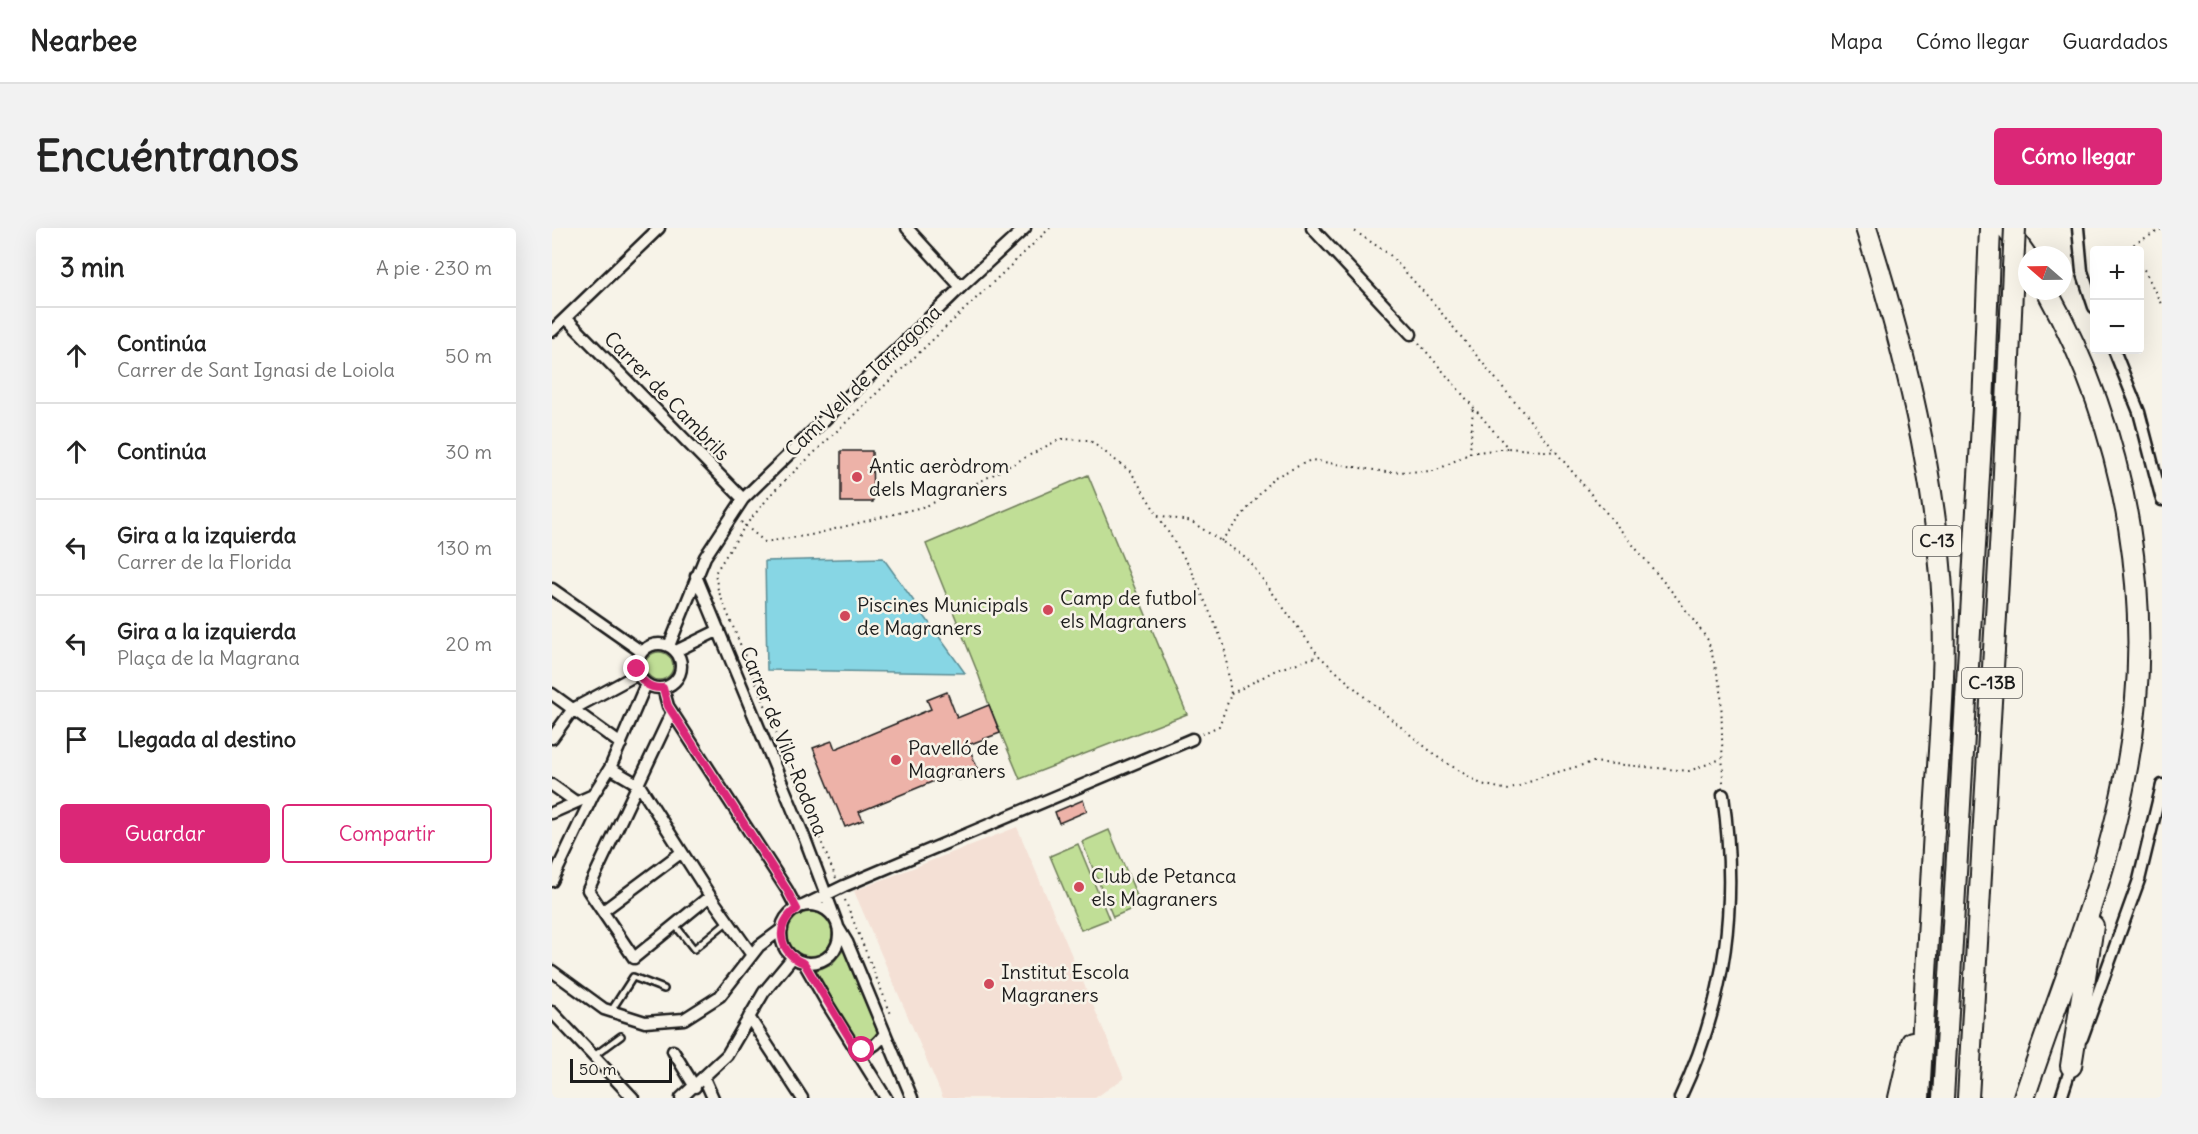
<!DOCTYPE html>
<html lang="es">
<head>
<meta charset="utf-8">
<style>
	body { margin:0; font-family:Delius,sans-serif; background:#f2f2f2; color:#222 }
	.controls { position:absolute; right:18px; top:18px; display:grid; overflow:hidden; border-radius:6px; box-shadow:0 6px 24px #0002 }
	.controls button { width:54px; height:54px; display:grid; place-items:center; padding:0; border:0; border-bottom:2px solid #e0e0e0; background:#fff; color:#222; font:30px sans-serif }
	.compass { position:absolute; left:1466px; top:18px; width:54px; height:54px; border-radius:50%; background:#fff; box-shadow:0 6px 24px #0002; rotate:290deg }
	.scale { position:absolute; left:18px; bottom:15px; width:102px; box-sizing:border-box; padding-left:6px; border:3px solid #1c1c1c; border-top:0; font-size:16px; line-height:21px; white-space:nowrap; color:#1c1c1c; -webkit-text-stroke:4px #f7f3e8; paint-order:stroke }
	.stop { position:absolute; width:18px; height:18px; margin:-14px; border:4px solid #db2777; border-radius:50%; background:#fff }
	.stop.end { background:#db2777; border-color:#fff; box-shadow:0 2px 6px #0008 }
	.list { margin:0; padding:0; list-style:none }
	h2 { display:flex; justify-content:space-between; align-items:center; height:78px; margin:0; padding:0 24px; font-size:26px }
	h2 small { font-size:20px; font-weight:400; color:#767676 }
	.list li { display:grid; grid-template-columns:39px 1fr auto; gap:18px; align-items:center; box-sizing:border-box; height:96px; padding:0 24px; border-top:2px solid #e0e0e0 }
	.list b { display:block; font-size:22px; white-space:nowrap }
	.list p { margin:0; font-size:20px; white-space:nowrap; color:#767676 }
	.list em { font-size:20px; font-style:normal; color:#767676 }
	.actions { display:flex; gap:12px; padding:18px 24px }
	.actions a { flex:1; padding:14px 0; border:2px solid #db2777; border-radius:6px; text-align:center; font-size:21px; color:#db2777 }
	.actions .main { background:#db2777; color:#fff }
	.icon { flex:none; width:33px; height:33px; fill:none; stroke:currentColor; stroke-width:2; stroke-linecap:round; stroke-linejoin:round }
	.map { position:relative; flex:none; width:1610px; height:870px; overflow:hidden; border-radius:6px }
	header { display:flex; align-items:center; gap:36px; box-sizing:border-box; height:84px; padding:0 30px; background:#fff; border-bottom:2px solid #e0e0e0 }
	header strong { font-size:28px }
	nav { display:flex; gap:33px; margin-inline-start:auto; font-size:21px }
	.intro { display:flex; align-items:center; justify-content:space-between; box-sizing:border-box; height:144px; padding:0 36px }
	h1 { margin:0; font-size:42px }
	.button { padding:15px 27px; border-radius:6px; background:#db2777; color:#fff; font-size:21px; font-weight:700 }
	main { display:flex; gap:36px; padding:0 36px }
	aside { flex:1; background:#fff; border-radius:6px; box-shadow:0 6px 24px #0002 }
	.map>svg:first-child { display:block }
	.built { fill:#f4e0d5 }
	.green { fill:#c0de96; stroke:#6e7d59; stroke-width:1.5 }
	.water { fill:#87d6e4; stroke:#5c8c94; stroke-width:1.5 }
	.building { fill:#edb2a8; stroke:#1c1c1c; stroke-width:1.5 }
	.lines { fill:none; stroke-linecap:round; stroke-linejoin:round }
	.lane-casing { stroke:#1c1c1c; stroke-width:10 }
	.street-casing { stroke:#1c1c1c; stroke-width:15 }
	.highway-casing { stroke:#1c1c1c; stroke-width:24 }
	.path { stroke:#1c1c1c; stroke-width:2; stroke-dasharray:1.5 4.5; stroke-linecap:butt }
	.lane { stroke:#f7f3e8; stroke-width:5 }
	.street { stroke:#f7f3e8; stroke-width:10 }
	.highway { stroke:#f7f3e8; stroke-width:20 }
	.highway-bridge-casing { stroke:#1c1c1c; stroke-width:24; stroke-linecap:butt }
	.highway-bridge { stroke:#f7f3e8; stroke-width:20 }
	.route { stroke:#db2777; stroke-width:8 }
	.poi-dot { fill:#d1495b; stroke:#f7f3e8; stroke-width:2 }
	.labels { text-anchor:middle; stroke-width:5; stroke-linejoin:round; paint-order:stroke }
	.shield { fill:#f7f3e8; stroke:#5e5c59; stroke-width:1.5 }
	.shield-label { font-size:18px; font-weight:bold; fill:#1c1c1c }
	.street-label { font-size:20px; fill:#1c1c1c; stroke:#f7f3e8 }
	.poi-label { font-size:20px; fill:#1c1c1c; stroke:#f7f3e8; text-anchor:start }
</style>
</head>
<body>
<header>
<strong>Nearbee</strong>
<nav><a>Mapa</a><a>Cómo llegar</a><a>Guardados</a></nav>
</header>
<div class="intro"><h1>Encuéntranos</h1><a class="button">Cómo llegar</a></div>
<main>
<aside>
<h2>3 min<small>A pie · 230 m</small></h2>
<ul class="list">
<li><svg class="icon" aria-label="ahead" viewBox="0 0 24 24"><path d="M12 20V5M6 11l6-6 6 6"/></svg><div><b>Continúa</b><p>Carrer de Sant Ignasi de Loiola</p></div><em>50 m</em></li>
<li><svg class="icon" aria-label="ahead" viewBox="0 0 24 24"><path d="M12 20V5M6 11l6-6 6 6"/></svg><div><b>Continúa</b></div><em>30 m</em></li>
<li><svg class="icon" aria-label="left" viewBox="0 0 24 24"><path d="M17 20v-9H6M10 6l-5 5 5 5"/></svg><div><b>Gira a la izquierda</b><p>Carrer de la Florida</p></div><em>130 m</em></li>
<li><svg class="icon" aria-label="left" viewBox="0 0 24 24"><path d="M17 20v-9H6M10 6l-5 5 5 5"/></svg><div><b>Gira a la izquierda</b><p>Plaça de la Magrana</p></div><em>20 m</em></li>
<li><svg class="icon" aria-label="arrive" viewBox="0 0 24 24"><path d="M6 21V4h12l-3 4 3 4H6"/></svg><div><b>Llegada al destino</b></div></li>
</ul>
<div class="actions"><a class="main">Guardar</a><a>Compartir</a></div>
</aside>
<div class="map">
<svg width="1610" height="870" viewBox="0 0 1610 870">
	<rect width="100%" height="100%" fill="#f7f3e8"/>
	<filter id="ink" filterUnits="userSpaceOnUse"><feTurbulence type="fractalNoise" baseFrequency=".0167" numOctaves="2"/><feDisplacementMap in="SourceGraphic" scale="12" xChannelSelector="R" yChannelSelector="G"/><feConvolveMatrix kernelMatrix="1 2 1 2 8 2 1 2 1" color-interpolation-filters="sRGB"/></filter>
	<g filter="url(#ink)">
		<!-- built -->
		<path class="built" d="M465 599 572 850 543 870H391L302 663Z"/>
		<!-- green -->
		<path class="green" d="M536 247 635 486 468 551 437 477 427 448 374 316Z
			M93 438a14 14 0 1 1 28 0a14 14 0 1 1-28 0Z
			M557 602 589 677 561 689 530 614Z
			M526 616 557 691 529 702 498 628Z
			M236 706a22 22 0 1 1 44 0a22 22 0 1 1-44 0Z
			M293 720 325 797C326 806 324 810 316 815L305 812 263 743 280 736Z"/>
		<!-- water -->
		<path class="water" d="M331 330 413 445 215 442 213 333Z"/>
		<!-- building -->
		<path class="building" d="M289 223H320L321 274H289Z
			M395 464 405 490 437 477 448 505 416 517 427 544 407 552 404 544 307 584 311 592 293 599 261 520 280 513 283 521 379 481 375 472Z
			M531 572 535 583 507 595 503 584Z"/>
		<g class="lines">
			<!-- lane casing -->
			<g class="lane-casing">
				<path id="lane" d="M123 697 142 721 176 693
					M59 783 81 749 112 761
					M42 828 69 808"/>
			</g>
			<!-- street casing -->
			<g class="street-casing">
				<path id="street" d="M355 0 409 59
					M760 0 859 106
					M1526 0 1530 43 1542 79
					M14 90 191 271
					M0 103 107 0
					M1562 122 1587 184 1610 272
					M144 348 253 611 284 693
					M0 361 90 424
					M85 438a22 22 0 1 1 44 0a22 22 0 1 1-44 0Z
					M117 418 153 329 191 271 409 59 473 0
					M124 423 167 402
					M111 460 116 478 235 662 245 681
					M0 466 69 516
					M120 484 36 662 82 730 158 668
					M0 510 21 481 86 446
					M58 540 87 557 158 668 200 727
					M0 557 24 574
					M0 585 41 567
					M0 653 41 567 58 540 94 456
					M229 706a29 29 0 1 1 58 0a29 29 0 1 1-58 0Z
					M251 678 292 658 640 511
					M51 683 130 624
					M286 699 295 714 360 870
					M252 735 276 777 334 870
					M0 743 52 781 93 794 132 791 168 768 207 718 230 701
					M0 784 81 870
					M197 789 250 870
					M1530 810 1587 652 1610 557
					M304 821C318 823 326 816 333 805
					M121 823 143 859
					M152 850 161 870
					M129 870 175 827 212 764 241 729
					M1128 870C1175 770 1186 675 1171 567
					M1509 870 1520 836"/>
			</g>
			<!-- highway casing -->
			<g class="highway-casing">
				<path id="highway" d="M1314 0C1353 122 1384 249 1391 377 1394 446 1387 516 1383 585 1377 680 1373 775 1367 870
					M1456 2 1475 29
					M1519 838 1541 698
					M1347 870 1360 814
					M1391 870 1431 179 1438 0
					M1416 870 1451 267 1461 40
					M1472 870C1507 765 1552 659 1573 550 1606 385 1577 210 1495 63"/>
			</g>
			<!-- path -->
			<path class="path" d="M798 0 837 26 878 71 1004 224
				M1571 22 1610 1
				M1588 37 1593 43 1610 78
				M867 115 956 220 1004 224 1125 370 1156 412 1169 460 1171 556
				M918 225 956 220
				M606 287 640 294 695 330 767 428
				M189 294 213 314 259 307 374 278 429 253 508 211 537 212 579 244 639 341 672 417 679 466 667 498 650 506
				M669 313 721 250 759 232 834 244 883 243 918 225 921 179
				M679 466 724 442 767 428 816 472 888 531 929 556 957 562 992 548 1041 534 1137 543 1169 531
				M284 650 166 362 163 345 193 298 222 263 498 0
				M293 672 339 786"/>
			<!-- lane -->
			<use href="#lane" class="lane"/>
			<!-- street -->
			<use href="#street" class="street"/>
			<!-- highway -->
			<use href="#highway" class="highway"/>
			<!-- highway-bridge casing -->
			<g class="highway-bridge-casing">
				<path id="highway-bridge" d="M1461 40 1463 0"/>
			</g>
			<!-- highway-bridge -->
			<use href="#highway-bridge" class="highway-bridge"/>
		</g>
	</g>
	<g class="lines" filter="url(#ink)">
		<!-- route -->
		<path class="route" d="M85 441C89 454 97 461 111 460L116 478 235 662 245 681C221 696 227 726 252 735L304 821 310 822"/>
	</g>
	<!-- markers -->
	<g class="poi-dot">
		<circle cx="305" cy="249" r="6"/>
		<circle cx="496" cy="382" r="6"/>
		<circle cx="293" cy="388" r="6"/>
		<circle cx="344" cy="532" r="6"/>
		<circle cx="527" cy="659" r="6"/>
		<circle cx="437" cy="756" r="6"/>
	</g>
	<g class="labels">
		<!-- shield labels -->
		<g class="shield">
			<rect x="1361" y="298" width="48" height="30" rx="4.5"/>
			<rect x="1410" y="440" width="60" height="30" rx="4.5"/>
		</g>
		<g class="shield-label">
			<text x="1385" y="319">C-13</text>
			<text x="1440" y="461">C-13B</text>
		</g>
		<!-- street labels -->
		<g class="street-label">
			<text transform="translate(311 153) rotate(-44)" y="7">Camí Vell de Tarragona</text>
			<text transform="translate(115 168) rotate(46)" y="7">Carrer de Cambrils</text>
			<text transform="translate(232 513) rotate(68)" y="7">Carrer de Vila-Rodona</text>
		</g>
		<!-- poi labels -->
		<g class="poi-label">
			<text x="317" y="245">Antic aeròdrom<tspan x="317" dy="23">dels Magraners</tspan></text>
			<text x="508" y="377">Camp de futbol<tspan x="508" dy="23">els Magraners</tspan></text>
			<text x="305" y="384">Piscines Municipals<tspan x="305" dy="23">de Magraners</tspan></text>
			<text x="356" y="527">Pavelló de<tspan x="356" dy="23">Magraners</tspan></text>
			<text x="539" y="655">Club de Petanca<tspan x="539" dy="23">els Magraners</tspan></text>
			<text x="449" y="751">Institut Escola<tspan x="449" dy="23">Magraners</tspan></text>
		</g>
	</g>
</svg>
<div class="controls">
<button>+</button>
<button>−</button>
</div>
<svg class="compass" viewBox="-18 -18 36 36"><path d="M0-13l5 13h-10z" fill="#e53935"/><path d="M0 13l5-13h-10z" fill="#767676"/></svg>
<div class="scale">50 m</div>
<div class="stop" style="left:310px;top:822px"></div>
<div class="stop end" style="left:85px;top:441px"></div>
</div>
</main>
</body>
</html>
